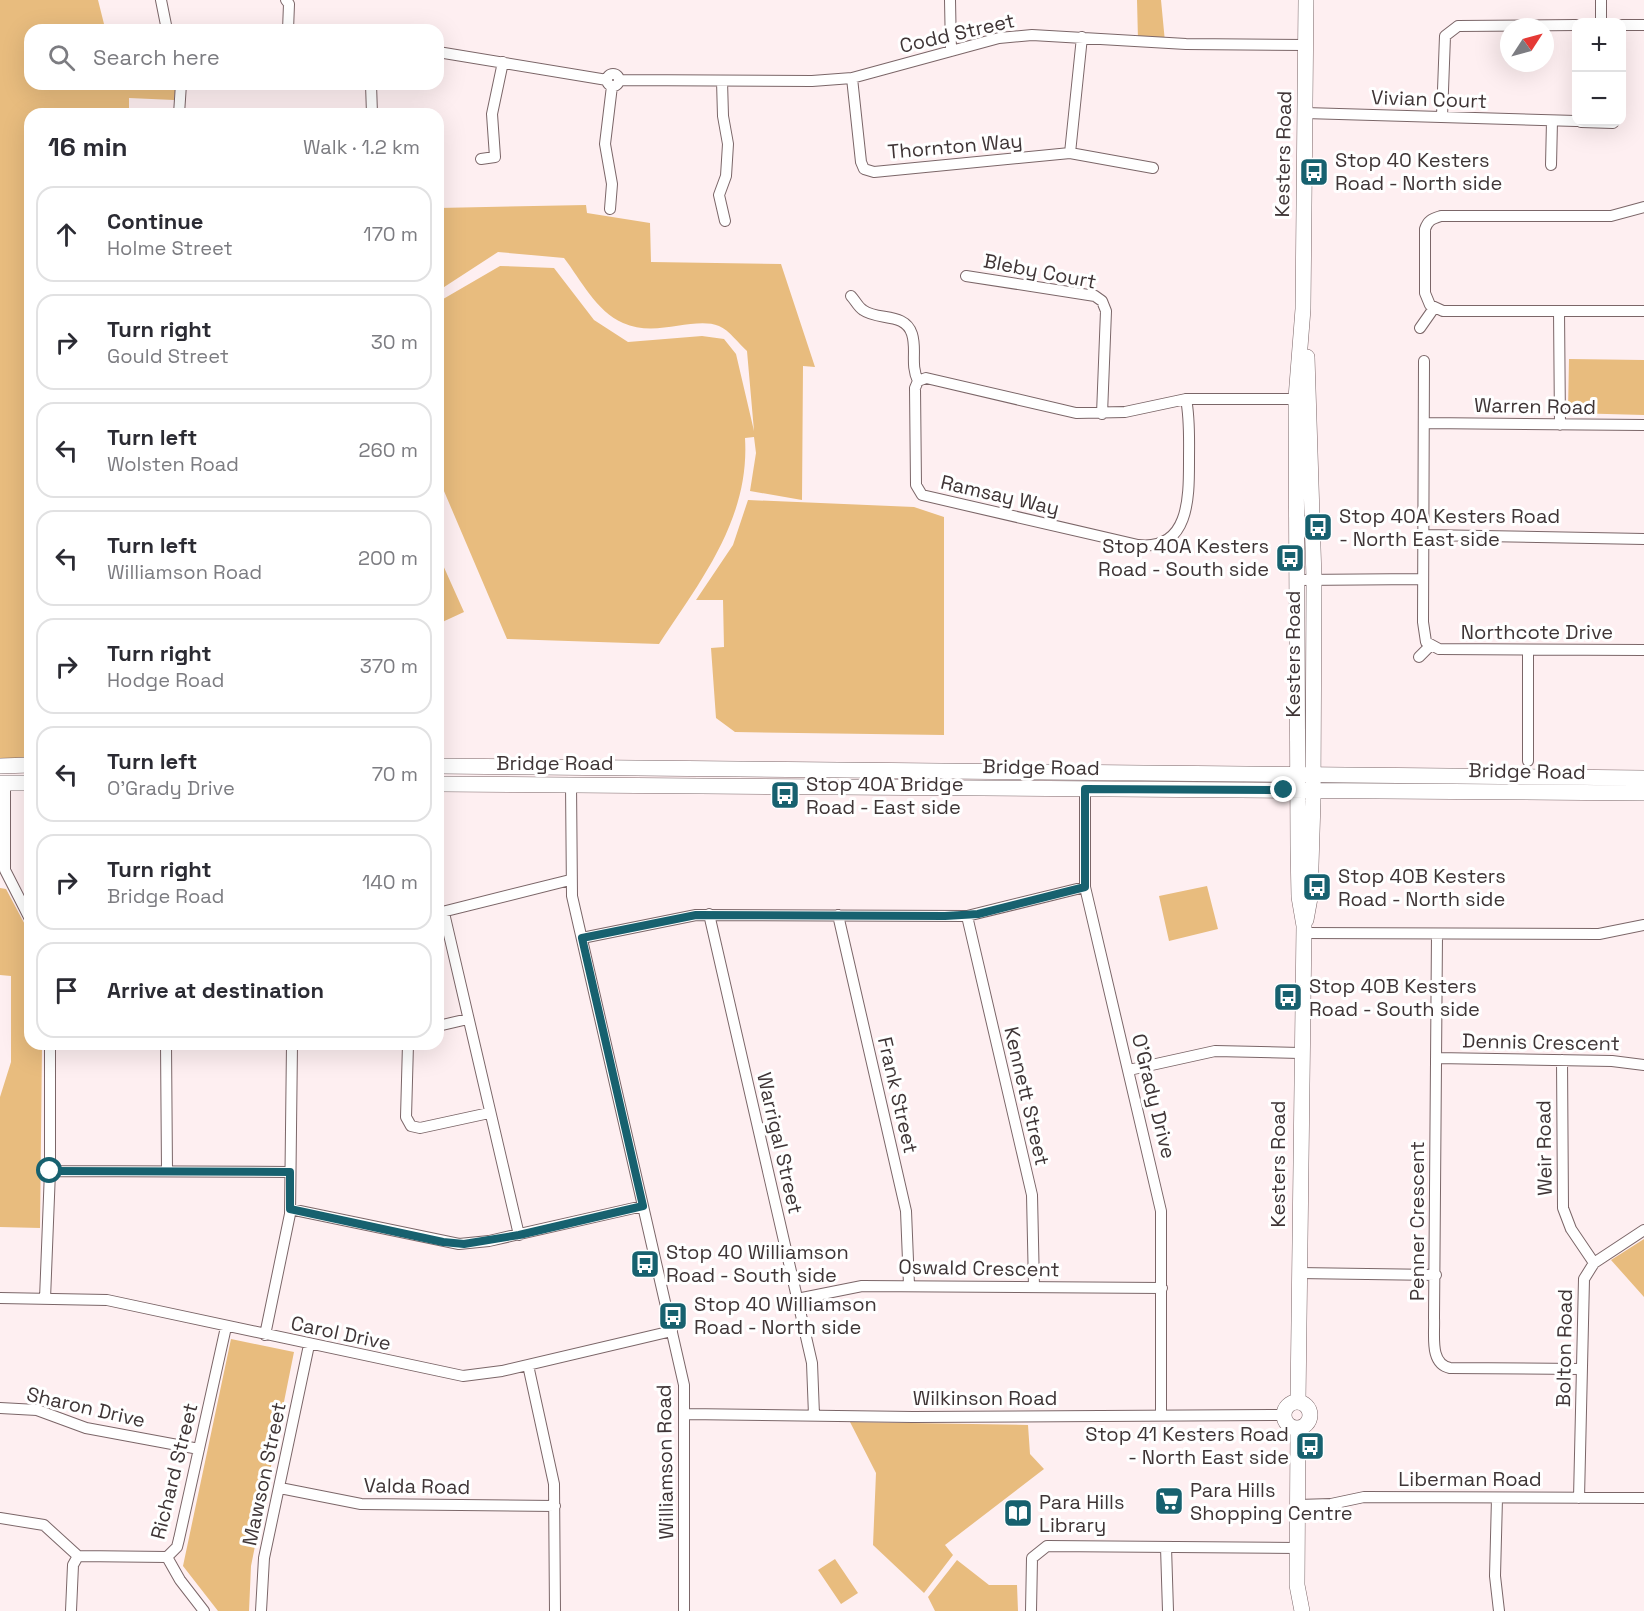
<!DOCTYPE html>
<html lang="en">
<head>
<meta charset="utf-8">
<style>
	body { margin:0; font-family:"Space Grotesk",sans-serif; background:#f7f7f7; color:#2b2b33 }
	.controls { position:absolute; right:18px; top:18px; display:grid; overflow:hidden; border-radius:12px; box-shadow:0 6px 24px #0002 }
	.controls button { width:54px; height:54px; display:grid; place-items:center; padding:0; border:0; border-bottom:2px solid #e1e1e2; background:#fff; color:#2b2b33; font:30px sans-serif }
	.compass { position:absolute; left:1500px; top:18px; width:54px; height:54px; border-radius:50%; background:#fff; box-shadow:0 6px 24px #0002; rotate:54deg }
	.stop { position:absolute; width:18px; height:18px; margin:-14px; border:4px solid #17616f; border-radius:50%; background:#fff }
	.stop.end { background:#17616f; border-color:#fff; box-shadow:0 2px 6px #0008 }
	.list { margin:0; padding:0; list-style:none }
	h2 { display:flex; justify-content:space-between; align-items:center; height:78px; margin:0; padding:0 24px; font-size:26px }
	h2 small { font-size:20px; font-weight:400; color:#7c7c81 }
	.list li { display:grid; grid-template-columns:39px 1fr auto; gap:18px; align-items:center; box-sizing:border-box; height:96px; margin:0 12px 12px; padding:0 12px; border:2px solid #e1e1e2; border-radius:18px }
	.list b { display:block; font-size:22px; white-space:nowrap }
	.list p { margin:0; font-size:20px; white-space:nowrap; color:#7c7c81 }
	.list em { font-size:20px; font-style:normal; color:#7c7c81 }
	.icon { flex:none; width:33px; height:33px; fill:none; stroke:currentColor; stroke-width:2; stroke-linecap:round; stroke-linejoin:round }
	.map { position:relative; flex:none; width:1644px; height:1611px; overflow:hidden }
	.search { position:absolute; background:#fff; box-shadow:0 6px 24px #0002; left:24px; top:24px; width:420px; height:66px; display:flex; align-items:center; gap:15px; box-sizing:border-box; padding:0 21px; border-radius:18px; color:#7c7c81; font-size:22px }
	.panel { position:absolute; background:#fff; box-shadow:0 6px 24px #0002; left:24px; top:108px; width:420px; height:942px; border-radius:18px }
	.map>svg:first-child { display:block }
	.green { fill:#e8bc7e }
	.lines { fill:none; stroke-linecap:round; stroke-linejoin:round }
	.minor-casing { stroke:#7b6668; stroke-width:12 }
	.secondary-casing { stroke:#7b6668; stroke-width:16 }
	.minor { stroke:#fff; stroke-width:10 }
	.secondary { stroke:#fff; stroke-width:15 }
	.route { stroke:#17616f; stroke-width:8 }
	.labels { text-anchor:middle; stroke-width:6; stroke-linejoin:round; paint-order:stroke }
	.street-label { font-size:20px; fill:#3f3536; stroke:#fff }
	.poi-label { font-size:20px; fill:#3f3536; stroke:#fff; text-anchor:start }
</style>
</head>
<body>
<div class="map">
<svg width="1644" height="1611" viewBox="0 0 1644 1611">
	<rect width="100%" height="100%" fill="#feeff1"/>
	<!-- green -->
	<path class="green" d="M0 0H98L105 28 113 30H30V84H176L174 100 129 98V114H30V765H0Z
		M1137 0H1161L1165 42 1138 40Z
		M586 205 587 213 650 223 651 262 781 264 815 367 803 366 802 500 750 491 756 453 754 437 745 438C750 519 701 580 659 644L507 639 438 477V302L500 266 554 268 594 320 628 342 702 336 724 339 736 354 754 431 747 351C739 344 729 330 719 326 694 316 656 338 623 323 596 311 581 280 564 258L498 252 438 291V208Z
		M1569 359 1644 360V415L1570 413 1568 411Z
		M748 500 914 507 944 517V735L735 732 716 718 711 648 724 647 723 600H696L733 545Z
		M438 554 464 612 438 624Z
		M1207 886 1218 929 1169 941 1159 896Z
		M0 888 6 889 30 934V1044H42L40 1228 0 1227V1097L11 1062V976L0 975Z
		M1644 1239V1297L1611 1260Z
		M231 1339 294 1352 251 1566 249 1611H218L183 1566Z
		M850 1422 1028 1425 1030 1454 1044 1469 945 1545 953 1555 924 1593 873 1545 876 1473Z
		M835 1559 858 1593 841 1604 818 1570Z
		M957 1560 989 1585H1017L1018 1611H935L928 1597Z"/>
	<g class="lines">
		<!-- minor casing -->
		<g class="minor-casing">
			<path id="minor" d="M161 0 167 30
				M286 0 289 4 288 30
				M950 0 951 51
				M1601 22V0
				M1622 25H1644
				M438 52 607 80
				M607 80a6 6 0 1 1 12 0a6 6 0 1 1-12 0Z
				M852 78 861 162 864 169 874 172 1070 153 1153 168
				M619 80 812 81 852 78 999 38 1032 35 1186 44 1305 45
				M722 81 723 116 728 144 726 176 719 195 725 221
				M371 84 372 114
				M1305 113 1576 121
				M179 114 181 84
				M1442 117 1445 36 1458 26 1576 25
				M1581 122 1613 123
				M1070 153 1082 37
				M481 159 495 157 492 114 503 62
				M1551 165 1552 121
				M1644 207 1611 216H1441C1432 219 1428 220 1425 229V293L1430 305 1443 311H1644
				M610 209 612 184 605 144 612 86
				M966 276 1095 296 1102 301 1106 311 1102 414
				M851 296C855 300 858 307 863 310 878 321 905 312 912 334 917 350 910 364 918 381
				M1559 311 1560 425
				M1420 328 1434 308
				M1424 361 1423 622 1426 642 1439 649 1644 650
				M1186 399C1190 419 1189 440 1189 460 1189 496 1190 551 1138 545L922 495 916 485 915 388 918 381 926 378 1076 413 1125 412 1186 399H1301
				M1425 423 1644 425
				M1424 535 1644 539
				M1297 580 1423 579
				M1419 657 1430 646
				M1528 761V651
				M5 783V870L30 919
				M571 784 572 896 684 1385V1611
				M1085 789V887L1161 1211V1414
				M438 913 570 880
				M444 913 519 1235
				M709 914 812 1363 814 1415
				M838 915 906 1211 909 1285
				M967 916 1032 1195 1034 1287
				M1304 933 1599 934 1644 925
				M1437 934 1434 1318C1435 1334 1429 1364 1450 1368L1581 1369
				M582 938 696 915 967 916 1085 887
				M438 1026 468 1019
				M166 1044 167 1171
				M408 1044 406 1117 411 1126 420 1128 489 1113
				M1436 1058 1612 1061 1644 1065
				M1562 1060 1563 1208 1571 1229 1594 1263
				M1129 1070 1215 1051 1300 1053
				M50 1171 290 1172
				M290 1209 459 1244 489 1241 643 1206
				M1298 1273 1436 1275
				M0 1298 107 1300 463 1376 502 1371 672 1331
				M45 1299 50 1171V1044
				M797 1299 862 1286 1162 1288
				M265 1335 290 1214 292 1044
				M528 1365 554 1484 555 1611
				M0 1408 37 1410 86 1428 199 1449
				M686 1414 913 1417 1284 1415
				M280 1488 361 1504 555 1506
				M1497 1498 1495 1576 1499 1611
				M1579 1498 1584 1279 1594 1263 1644 1230
				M1298 1505 1331 1504 1364 1497 1644 1498
				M0 1518 44 1525 78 1556 167 1557
				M1166 1547 1168 1611
				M71 1611 73 1565 78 1556
				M204 1611 180 1580 167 1557 177 1547 179 1539 226 1327
				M261 1611 264 1558 309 1345
				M1031 1611 1032 1558 1047 1546 1297 1548"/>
		</g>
		<!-- secondary casing -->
		<g class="secondary-casing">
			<path id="secondary" d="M0 766 30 765
				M438 766 1644 778
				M0 783H30
				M438 784 1644 793
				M1306 920 1310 898 1313 801 1314 579 1307 357
				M1298 1402 1304 926 1299 897 1298 847 1296 398 1303 309 1306 0
				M1284 1415a13 13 0 1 1 26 0a13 13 0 1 1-26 0Z
				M1298 1428 1297 1585 1302 1611"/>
		</g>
		<!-- minor -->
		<use href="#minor" class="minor"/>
		<!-- secondary -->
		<use href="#secondary" class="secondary"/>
	</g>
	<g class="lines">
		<!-- route -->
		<path class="route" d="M50 1171 290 1172V1209L443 1242 464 1244 519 1235 643 1206 582 938 696 915 945 916 978 914 1085 887V789L1284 790"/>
	</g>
	<!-- icons -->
	<defs>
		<g id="bus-square" transform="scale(1.5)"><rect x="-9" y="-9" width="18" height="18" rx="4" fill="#17616f" stroke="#fff"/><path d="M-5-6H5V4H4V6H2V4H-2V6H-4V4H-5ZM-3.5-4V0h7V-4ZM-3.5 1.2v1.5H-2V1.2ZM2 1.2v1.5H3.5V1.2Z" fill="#fff"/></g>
		<g id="supermarket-square" transform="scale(1.5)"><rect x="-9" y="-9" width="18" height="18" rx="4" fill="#17616f" stroke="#fff"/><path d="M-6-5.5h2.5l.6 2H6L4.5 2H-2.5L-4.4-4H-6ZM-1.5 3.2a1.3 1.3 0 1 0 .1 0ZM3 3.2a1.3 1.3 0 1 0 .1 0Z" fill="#fff"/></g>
		<g id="library-square" transform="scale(1.5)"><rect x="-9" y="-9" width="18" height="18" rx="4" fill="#17616f" stroke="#fff"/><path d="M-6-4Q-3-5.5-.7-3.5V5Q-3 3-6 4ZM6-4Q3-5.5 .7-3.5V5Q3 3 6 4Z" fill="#fff"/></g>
	</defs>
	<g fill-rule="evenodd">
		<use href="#bus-square" x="1314" y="172"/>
		<use href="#bus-square" x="1318" y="527"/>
		<use href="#bus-square" x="1290" y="558"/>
		<use href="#bus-square" x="785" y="795"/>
		<use href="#bus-square" x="1317" y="887"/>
		<use href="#bus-square" x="1288" y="997"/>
		<use href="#bus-square" x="645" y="1264"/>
		<use href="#bus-square" x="673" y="1316"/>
		<use href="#bus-square" x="1310" y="1446"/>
		<use href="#supermarket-square" x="1169" y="1501"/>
		<use href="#library-square" x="1018" y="1513"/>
	</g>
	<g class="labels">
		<!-- street labels -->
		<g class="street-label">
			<text transform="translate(957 33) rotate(-13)" y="7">Codd Street</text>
			<text transform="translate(1429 99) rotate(2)" y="7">Vivian Court</text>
			<text transform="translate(955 146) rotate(-5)" y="7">Thornton Way</text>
			<text transform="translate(1283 154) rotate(-89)" y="7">Kesters Road</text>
			<text transform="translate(1040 271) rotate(11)" y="7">Bleby Court</text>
			<text transform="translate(1535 406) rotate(1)" y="7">Warren Road</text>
			<text transform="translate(1000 495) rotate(13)" y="7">Ramsay Way</text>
			<text x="1537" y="639">Northcote Drive</text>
			<text transform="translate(1293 654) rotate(-90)" y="7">Kesters Road</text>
			<text x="555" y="770">Bridge Road</text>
			<text transform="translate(1041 767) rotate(1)" y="7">Bridge Road</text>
			<text transform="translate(1527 771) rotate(1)" y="7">Bridge Road</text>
			<text transform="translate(1541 1042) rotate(1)" y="7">Dennis Crescent</text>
			<text transform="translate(898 1095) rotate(77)" y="7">Frank Street</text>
			<text transform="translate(1027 1096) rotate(77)" y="7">Kennett Street</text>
			<text transform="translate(1154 1096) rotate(76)" y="7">O'Grady Drive</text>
			<text transform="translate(780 1143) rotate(77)" y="7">Warrigal Street</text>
			<text transform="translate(1544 1148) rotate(-91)" y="7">Weir Road</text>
			<text transform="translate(1278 1164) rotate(-90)" y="7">Kesters Road</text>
			<text transform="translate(1417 1221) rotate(-90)" y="7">Penner Crescent</text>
			<text transform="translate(979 1268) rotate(1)" y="7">Oswald Crescent</text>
			<text transform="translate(341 1333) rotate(12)" y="7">Carol Drive</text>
			<text transform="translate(1564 1348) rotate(-89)" y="7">Bolton Road</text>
			<text x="985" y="1405">Wilkinson Road</text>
			<text transform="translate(86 1407) rotate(13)" y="7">Sharon Drive</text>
			<text transform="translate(665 1462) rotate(-91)" y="7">Williamson Road</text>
			<text transform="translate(174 1471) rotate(-76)" y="7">Richard Street</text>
			<text transform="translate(264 1474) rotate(-78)" y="7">Mawson Street</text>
			<text x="1470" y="1486">Liberman Road</text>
			<text transform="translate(417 1486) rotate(1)" y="7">Valda Road</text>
		</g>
		<!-- poi labels -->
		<g class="poi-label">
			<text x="1335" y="167">Stop 40 Kesters<tspan x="1335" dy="23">Road - North side</tspan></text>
			<text x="1339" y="523">Stop 40A Kesters Road<tspan x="1339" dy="23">- North East side</tspan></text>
			<text x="1269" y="553" text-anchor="end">Stop 40A Kesters<tspan x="1269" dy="23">Road - South side</tspan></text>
			<text x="806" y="791">Stop 40A Bridge<tspan x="806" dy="23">Road - East side</tspan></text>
			<text x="1338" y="883">Stop 40B Kesters<tspan x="1338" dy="23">Road - North side</tspan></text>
			<text x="1309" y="993">Stop 40B Kesters<tspan x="1309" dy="23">Road - South side</tspan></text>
			<text x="666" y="1259">Stop 40 Williamson<tspan x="666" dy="23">Road - South side</tspan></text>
			<text x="694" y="1311">Stop 40 Williamson<tspan x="694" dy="23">Road - North side</tspan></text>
			<text x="1289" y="1441" text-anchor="end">Stop 41 Kesters Road<tspan x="1289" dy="23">- North East side</tspan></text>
			<text x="1190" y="1497">Para Hills<tspan x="1190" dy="23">Shopping Centre</tspan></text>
			<text x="1039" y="1509">Para Hills<tspan x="1039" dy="23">Library</tspan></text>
		</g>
	</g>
</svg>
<div class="controls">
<button>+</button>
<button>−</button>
</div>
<svg class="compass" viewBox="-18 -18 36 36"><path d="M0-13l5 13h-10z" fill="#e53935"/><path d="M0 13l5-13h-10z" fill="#7c7c81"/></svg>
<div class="stop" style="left:50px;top:1171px"></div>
<div class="stop end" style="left:1284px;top:790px"></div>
<div class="search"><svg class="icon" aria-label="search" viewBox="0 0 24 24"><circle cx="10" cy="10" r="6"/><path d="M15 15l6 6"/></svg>Search here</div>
<section class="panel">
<h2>16 min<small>Walk · 1.2 km</small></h2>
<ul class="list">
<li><svg class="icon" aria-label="ahead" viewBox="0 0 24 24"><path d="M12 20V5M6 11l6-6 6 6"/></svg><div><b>Continue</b><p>Holme Street</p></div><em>170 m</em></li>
<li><svg class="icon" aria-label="right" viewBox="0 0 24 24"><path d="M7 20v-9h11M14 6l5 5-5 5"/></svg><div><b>Turn right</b><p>Gould Street</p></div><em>30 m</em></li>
<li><svg class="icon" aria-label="left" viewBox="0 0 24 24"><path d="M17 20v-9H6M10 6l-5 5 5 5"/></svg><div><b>Turn left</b><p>Wolsten Road</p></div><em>260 m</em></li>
<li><svg class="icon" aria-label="left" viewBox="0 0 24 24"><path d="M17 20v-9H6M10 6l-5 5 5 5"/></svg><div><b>Turn left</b><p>Williamson Road</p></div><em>200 m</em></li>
<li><svg class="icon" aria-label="right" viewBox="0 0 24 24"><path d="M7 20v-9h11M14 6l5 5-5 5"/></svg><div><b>Turn right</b><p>Hodge Road</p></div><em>370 m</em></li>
<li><svg class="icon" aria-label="left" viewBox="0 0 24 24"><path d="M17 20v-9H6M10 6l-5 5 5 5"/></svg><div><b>Turn left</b><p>O'Grady Drive</p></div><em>70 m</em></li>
<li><svg class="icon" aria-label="right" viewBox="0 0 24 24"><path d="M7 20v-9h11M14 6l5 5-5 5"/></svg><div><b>Turn right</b><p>Bridge Road</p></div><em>140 m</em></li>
<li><svg class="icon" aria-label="arrive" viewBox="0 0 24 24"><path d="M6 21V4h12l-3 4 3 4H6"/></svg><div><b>Arrive at destination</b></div></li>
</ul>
</section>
</div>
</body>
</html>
